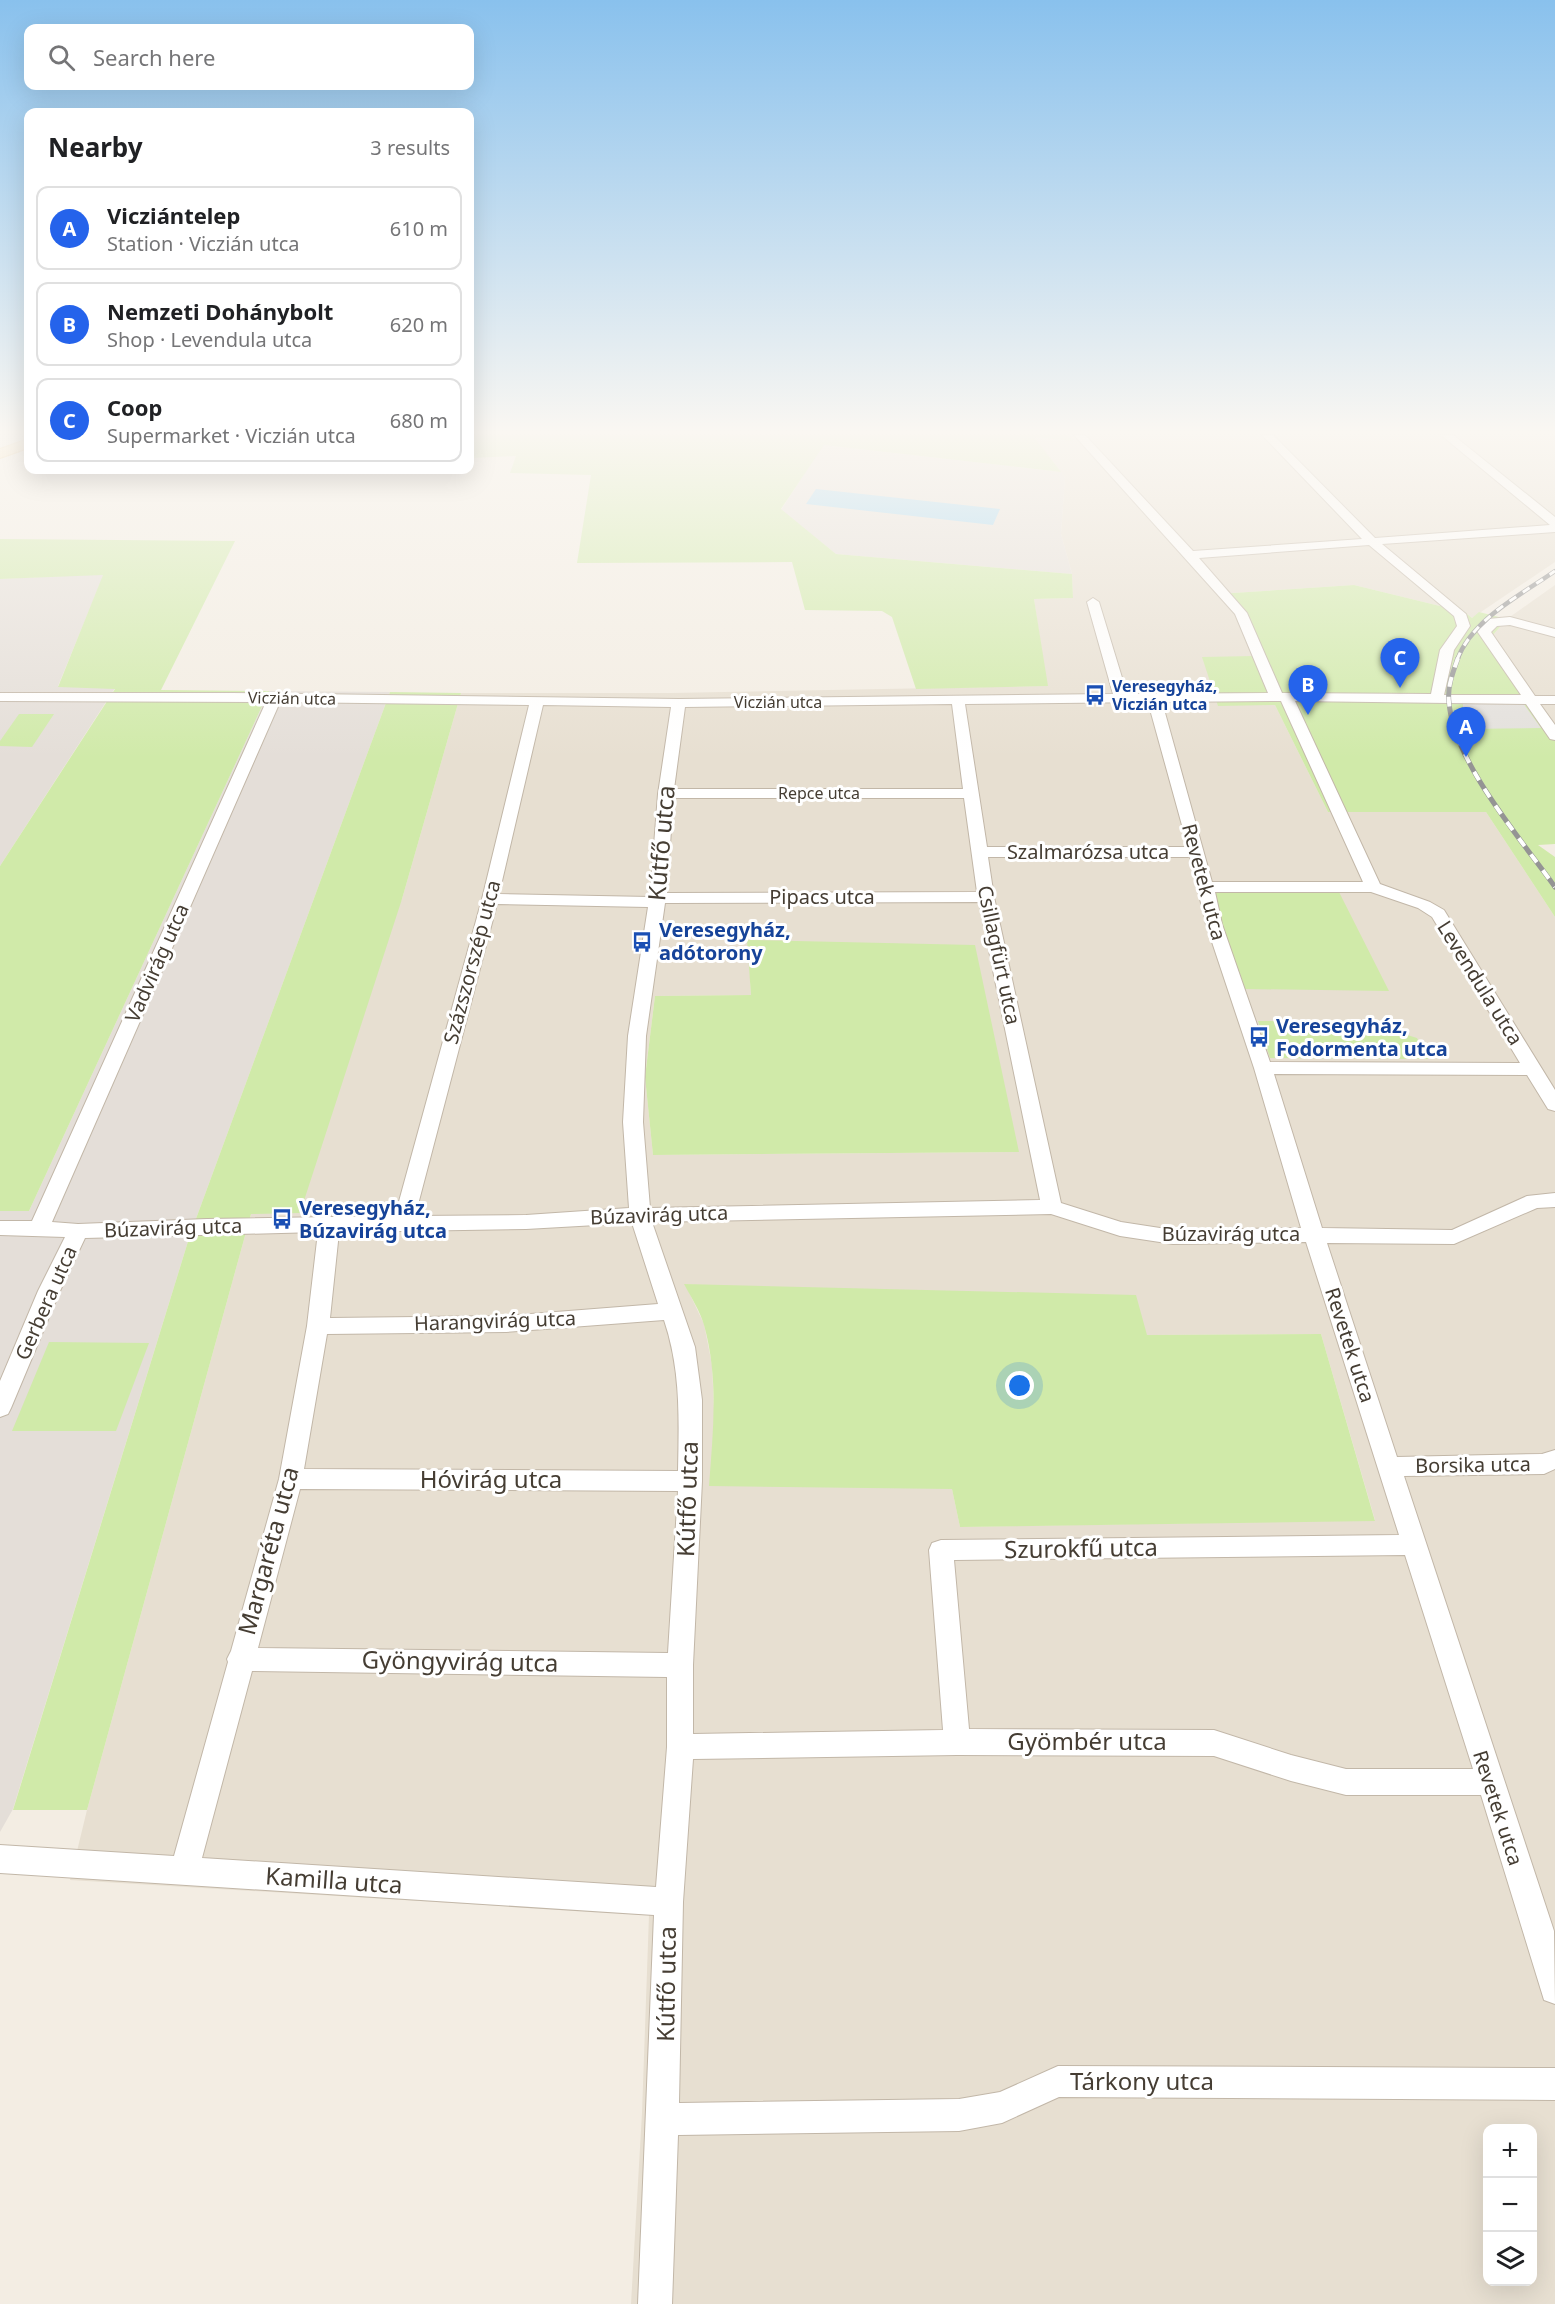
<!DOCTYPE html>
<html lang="en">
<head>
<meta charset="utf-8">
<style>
	body { margin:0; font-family:"Noto Sans",sans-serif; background:#f6f6f6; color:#202124 }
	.controls { position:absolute; right:18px; bottom:18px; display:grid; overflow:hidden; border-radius:12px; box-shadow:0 6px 24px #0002 }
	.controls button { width:54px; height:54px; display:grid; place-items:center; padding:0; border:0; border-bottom:2px solid #e0e0e0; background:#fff; color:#202124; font:30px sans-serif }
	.you { position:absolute; left:1020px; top:1386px; width:21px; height:21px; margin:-15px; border:4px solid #fff; border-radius:50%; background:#1a73e8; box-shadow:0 0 0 9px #1a73e833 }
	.badge { display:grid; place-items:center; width:39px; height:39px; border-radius:50%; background:#2563eb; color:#fff; font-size:20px; font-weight:700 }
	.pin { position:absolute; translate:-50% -50px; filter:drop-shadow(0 2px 3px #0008) }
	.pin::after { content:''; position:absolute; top:32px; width:21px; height:18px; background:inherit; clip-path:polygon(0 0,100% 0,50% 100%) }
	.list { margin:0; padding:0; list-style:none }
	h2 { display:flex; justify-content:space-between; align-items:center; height:78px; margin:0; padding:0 24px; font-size:26px }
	h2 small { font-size:20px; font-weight:400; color:#757577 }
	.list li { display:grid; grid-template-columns:39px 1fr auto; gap:18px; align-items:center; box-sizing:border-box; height:84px; margin:0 12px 12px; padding:0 12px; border:2px solid #e0e0e0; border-radius:12px }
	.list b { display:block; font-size:22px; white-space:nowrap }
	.list p { margin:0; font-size:20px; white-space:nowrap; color:#757577 }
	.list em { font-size:20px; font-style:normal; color:#757577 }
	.icon { flex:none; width:33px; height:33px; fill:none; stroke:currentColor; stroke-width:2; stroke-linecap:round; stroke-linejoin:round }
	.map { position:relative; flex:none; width:1555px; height:2304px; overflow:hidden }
	.search { position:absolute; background:#fff; box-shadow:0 6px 24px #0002; left:24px; top:24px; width:450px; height:66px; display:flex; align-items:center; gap:15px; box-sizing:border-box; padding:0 21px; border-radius:12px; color:#757577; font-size:22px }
	.panel { position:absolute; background:#fff; box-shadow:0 6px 24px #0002; left:24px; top:108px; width:450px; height:366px; border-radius:12px }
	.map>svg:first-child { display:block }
	.residential { fill:#e7dfd1; fill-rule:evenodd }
	.industrial { fill:#e4ded8 }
	.green { fill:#d0eaa9 }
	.parking { fill:#e3e0dc }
	.water { fill:#9bd4f4 }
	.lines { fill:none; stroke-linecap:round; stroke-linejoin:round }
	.minor-casing { stroke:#c2b7a8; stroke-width:2 }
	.major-casing { stroke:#ebb759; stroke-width:2 }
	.minor { fill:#fff; fill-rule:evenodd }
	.major { fill:#ffd990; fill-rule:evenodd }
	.rail-far1-casing { stroke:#949494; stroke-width:4.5 }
	.rail-casing { stroke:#949494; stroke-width:5 }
	.rail-far1 { stroke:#fff; stroke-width:3; stroke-dasharray:8; stroke-linecap:butt }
	.rail { stroke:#fff; stroke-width:4; stroke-dasharray:10; stroke-linecap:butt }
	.labels { text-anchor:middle; stroke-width:6; stroke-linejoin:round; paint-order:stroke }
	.far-transit-label { font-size:16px; font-weight:bold; fill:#164399; stroke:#fff; text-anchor:start }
	.far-street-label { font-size:16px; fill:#453d33; stroke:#fff }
	.street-label { font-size:20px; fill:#453d33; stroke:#fff }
	.transit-label { font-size:20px; font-weight:bold; fill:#164399; stroke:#fff; text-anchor:start }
	.near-street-label { font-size:24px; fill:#453d33; stroke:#fff }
</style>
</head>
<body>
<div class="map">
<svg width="1555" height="2304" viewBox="0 0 1555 2304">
	<rect width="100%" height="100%" fill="#f3ede3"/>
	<!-- residential -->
	<path class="residential" d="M1068 435H1555V562L1472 618 1455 604 1440 606 1354 585 1217 594 1234 613 1254 657H1203L1219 705H1275L1328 812H1486L1555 917V2304H631L642 2113 649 1915 70 1880 87 1810 251 1214 402 899 461 693H671L1047 686 1034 599 1073 598 1072 574 1061 534 1065 478 1033 436 1072 441ZM748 940 1019 1152 653 1155 645 1077 655 996 751 995ZM685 1284 1147 1335 1321 1334 1375 1520 960 1527 952 1489 714 1408 712 1365 704 1324ZM1488 2128H1532V2282H1488Z
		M1555 585V728L1492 636 1507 619Z"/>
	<!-- industrial -->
	<path class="industrial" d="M823 445 1061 472 1065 478 1061 534 1072 574 836 554 781 510Z
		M104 574 58 686 115 688 0 866V579Z
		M269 691 390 692 190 1235 13 1809 0 1832V1211H29Z"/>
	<!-- green -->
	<path class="green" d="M470 435H1068L1073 441 1034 437 1061 472 824 445 781 509 836 554 1072 574 1073 598 1034 599 1048 686 916 689 892 617 882 611 805 610 792 562 577 563 591 475 510 473 516 456 470 458Z
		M0 539 235 541 161 690 269 691 29 1211H0V866L115 689 58 687 103 575 0 579Z
		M1354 585 1440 606 1455 604 1472 618 1479 612 1507 619 1492 636 1555 728V844L1538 845 1555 857V917L1486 812H1328L1275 705 1218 706 1202 657 1254 656 1234 613 1217 594Z
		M390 692 461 693 402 899 300 1213 251 1214 87 1810H13L190 1235Z
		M19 714H54L32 747 0 746V741Z
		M1212 890 1339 892 1389 991 1244 989 1219 926Z
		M747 940 975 945 1019 1152 653 1155 645 1077 655 996 751 995Z
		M1258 1021H1361L1417 1038 1428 1059 1270 1058Z
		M684 1284 1136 1295 1147 1335 1321 1334 1375 1521 960 1527 952 1489 709 1486C713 1432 719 1378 704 1325 700 1311 691 1297 684 1284Z
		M49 1342 149 1343 116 1431H12Z"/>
	<!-- parking -->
	<path class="parking" d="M1463 702 1523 703 1541 728 1463 729Z"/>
	<!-- water -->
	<path class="water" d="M816 489 1000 509 993 525 806 504Z"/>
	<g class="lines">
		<!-- minor casing -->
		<g class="minor-casing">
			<path id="minor" d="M1074 435H1085L1193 551 1362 539 1262 435H1273L1375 538 1550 525 1441 435H1453L1555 517V532L1382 544 1466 614 1470 626 1454 650 1444 695H1521L1477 631 1488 619 1510 617 1555 629V637L1510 625 1497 626 1491 632 1535 696H1555V704H1540L1555 725V740L1550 739 1526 704 1295 701 1380 884 1430 902 1444 910 1555 1090V1111L1548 1109 1527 1075 1274 1074 1322 1228 1452 1230 1527 1196 1555 1193V1207L1537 1208 1454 1244 1327 1243 1397 1457 1542 1454 1555 1450V1469L1544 1474 1404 1476 1554 1931 1555 2004 1544 2000 1481 1795H1346L1291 1781 1214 1756 957 1755 693 1759 683 1902 679 2103 959 2099 1000 2092 1058 2066 1555 2068V2100L1059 2097 1002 2123 959 2131 678 2135 672 2304H638L654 1915 0 1873V1845L174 1856 228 1662 227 1659 231 1651 279 1479 307 1326 318 1232 85 1238 60 1291 11 1408 8 1414 0 1417V1381L38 1291 65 1237 0 1235V1221H32L266 702 0 701V693H231L679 699 1113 694 1087 602 1093 598 1099 602 1127 694 1268 693 1235 614ZM1369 545 1454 616 1457 626 1440 650 1431 694 1282 693 1247 613 1199 558ZM1281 701 1363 882H1212L1162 702ZM280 702 529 705 482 899 395 1216 207 1219 78 1224 52 1222ZM1148 702 1188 847H987L965 704ZM952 704 963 789H674L685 707ZM543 705 671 707 658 794 650 897 499 894ZM673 798H964L977 892 667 893ZM988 857H1190L1206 924 1254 1068 1301 1228 1173 1230 1121 1222 1061 1203 994 897ZM1215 892H1371L1418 908 1432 917 1520 1063 1270 1062 1222 924ZM979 902 1040 1200 650 1208 643 1122 646 1036 665 903ZM497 904 648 907 628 1036 623 1122 629 1208 526 1215 415 1216ZM1051 1214 1120 1236 1173 1244 1306 1242 1399 1535 941 1540 932 1543 929 1550 943 1730 693 1734V1665L702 1481V1400L695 1347 652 1222ZM632 1223 658 1304 506 1316 330 1318 339 1232 526 1229ZM664 1320C681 1370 679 1419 678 1471L304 1469 327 1334 506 1332ZM300 1489 678 1491 668 1653 258 1648ZM1405 1555 1473 1769H1346L1291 1755 1214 1730 969 1729 954 1560ZM252 1671 667 1677V1747L656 1887 202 1858Z"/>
		</g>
		<!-- major casing -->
		<g class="major-casing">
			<path id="major" d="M28 439V448L0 458V449Z"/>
		</g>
		<!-- minor -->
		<use href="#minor" class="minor"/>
		<!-- major -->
		<use href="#major" class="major"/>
		<!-- rail-far1 casing -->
		<g class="rail-far1-casing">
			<path id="rail-far1" d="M1457 660C1473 618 1521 595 1555 571"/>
		</g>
		<!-- rail casing -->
		<g class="rail-casing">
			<path id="rail" d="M1458 658C1453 672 1447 687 1449 702 1453 761 1521 839 1555 887"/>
		</g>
		<!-- rail-far1 -->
		<use href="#rail-far1" class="rail-far1"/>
		<!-- rail -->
		<use href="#rail" class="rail"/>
	</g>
	<!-- sky -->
	<linearGradient id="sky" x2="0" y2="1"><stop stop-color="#89c1ed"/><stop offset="0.57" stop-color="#faf7f2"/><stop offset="1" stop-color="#faf7f2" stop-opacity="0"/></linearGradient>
	<rect width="1555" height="758" fill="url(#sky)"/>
	<!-- icons -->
	<defs>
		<g id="bus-bare" transform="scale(1.62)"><path d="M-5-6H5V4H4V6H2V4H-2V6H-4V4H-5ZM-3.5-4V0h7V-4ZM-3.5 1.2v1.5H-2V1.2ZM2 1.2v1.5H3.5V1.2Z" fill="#1a4fb4" stroke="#fff" stroke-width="2.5" paint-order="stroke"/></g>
	</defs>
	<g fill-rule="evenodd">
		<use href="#bus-bare" x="1095" y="695"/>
		<use href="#bus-bare" x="642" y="942"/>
		<use href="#bus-bare" x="1259" y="1037"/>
		<use href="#bus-bare" x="282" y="1219"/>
	</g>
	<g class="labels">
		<!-- far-transit labels -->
		<g class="far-transit-label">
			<text x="1112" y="692">Veresegyház,<tspan x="1112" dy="18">Viczián utca</tspan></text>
		</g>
		<!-- far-street labels -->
		<g class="far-street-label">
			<text transform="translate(292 698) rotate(1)" y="6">Viczián utca</text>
			<text x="778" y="708">Viczián utca</text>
			<text x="819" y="799">Repce utca</text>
		</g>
		<!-- street labels -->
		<g class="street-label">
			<text x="1088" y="859">Szalmarózsa utca</text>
			<text transform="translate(1204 882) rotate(75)" y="7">Revetek utca</text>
			<text x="822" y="904">Pipacs utca</text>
			<text transform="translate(999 955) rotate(78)" y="7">Csillagfürt utca</text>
			<text transform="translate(472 962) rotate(-75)" y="7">Százszorszép utca</text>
			<text transform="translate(157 963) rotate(-66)" y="7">Vadvirág utca</text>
			<text transform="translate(1480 983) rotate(58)" y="7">Levendula utca</text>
			<text transform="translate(659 1215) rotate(-2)" y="7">Búzavirág utca</text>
			<text transform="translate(173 1228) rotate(-2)" y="7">Búzavirág utca</text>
			<text x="1231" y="1241">Búzavirág utca</text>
			<text transform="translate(46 1303) rotate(-66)" y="7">Gerbera utca</text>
			<text transform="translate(495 1321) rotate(-2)" y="7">Harangvirág utca</text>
			<text transform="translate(1350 1345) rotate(72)" y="7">Revetek utca</text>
			<text transform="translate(1473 1465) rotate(-1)" y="7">Borsika utca</text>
			<text transform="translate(1498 1808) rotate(72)" y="7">Revetek utca</text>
		</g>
		<!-- transit labels -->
		<g class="transit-label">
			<text x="659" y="937">Veresegyház,<tspan x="659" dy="23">adótorony</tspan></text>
			<text x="1276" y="1033">Veresegyház,<tspan x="1276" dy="23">Fodormenta utca</tspan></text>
			<text x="299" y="1215">Veresegyház,<tspan x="299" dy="23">Búzavirág utca</tspan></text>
		</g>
		<!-- near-street labels -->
		<g class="near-street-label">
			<text transform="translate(662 843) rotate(-85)" y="8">Kútfő utca</text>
			<text x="491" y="1488">Hóvirág utca</text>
			<text transform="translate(688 1499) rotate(-88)" y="8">Kútfő utca</text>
			<text transform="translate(1081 1549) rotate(-1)" y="8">Szurokfű utca</text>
			<text transform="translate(269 1551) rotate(-75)" y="8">Margaréta utca</text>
			<text transform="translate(460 1662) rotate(1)" y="8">Gyöngyvirág utca</text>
			<text x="1087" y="1750">Gyömbér utca</text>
			<text transform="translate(334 1881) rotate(4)" y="8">Kamilla utca</text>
			<text transform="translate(667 1984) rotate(-89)" y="8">Kútfő utca</text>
			<text x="1142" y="2090">Tárkony utca</text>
		</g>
	</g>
</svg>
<div class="controls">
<button>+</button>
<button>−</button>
<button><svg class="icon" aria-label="layers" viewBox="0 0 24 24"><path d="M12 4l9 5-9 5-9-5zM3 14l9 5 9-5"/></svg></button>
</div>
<div class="you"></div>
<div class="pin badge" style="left:1466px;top:757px">A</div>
<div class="pin badge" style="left:1308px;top:715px">B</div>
<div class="pin badge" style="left:1400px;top:688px">C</div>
<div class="search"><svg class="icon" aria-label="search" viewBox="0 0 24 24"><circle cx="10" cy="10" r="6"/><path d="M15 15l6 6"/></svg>Search here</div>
<section class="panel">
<h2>Nearby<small>3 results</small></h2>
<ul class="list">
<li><span class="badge">A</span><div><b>Vicziántelep</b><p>Station · Viczián utca</p></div><em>610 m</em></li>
<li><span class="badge">B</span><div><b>Nemzeti Dohánybolt</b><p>Shop · Levendula utca</p></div><em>620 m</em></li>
<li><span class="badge">C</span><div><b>Coop</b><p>Supermarket · Viczián utca</p></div><em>680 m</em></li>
</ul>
</section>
</div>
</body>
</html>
